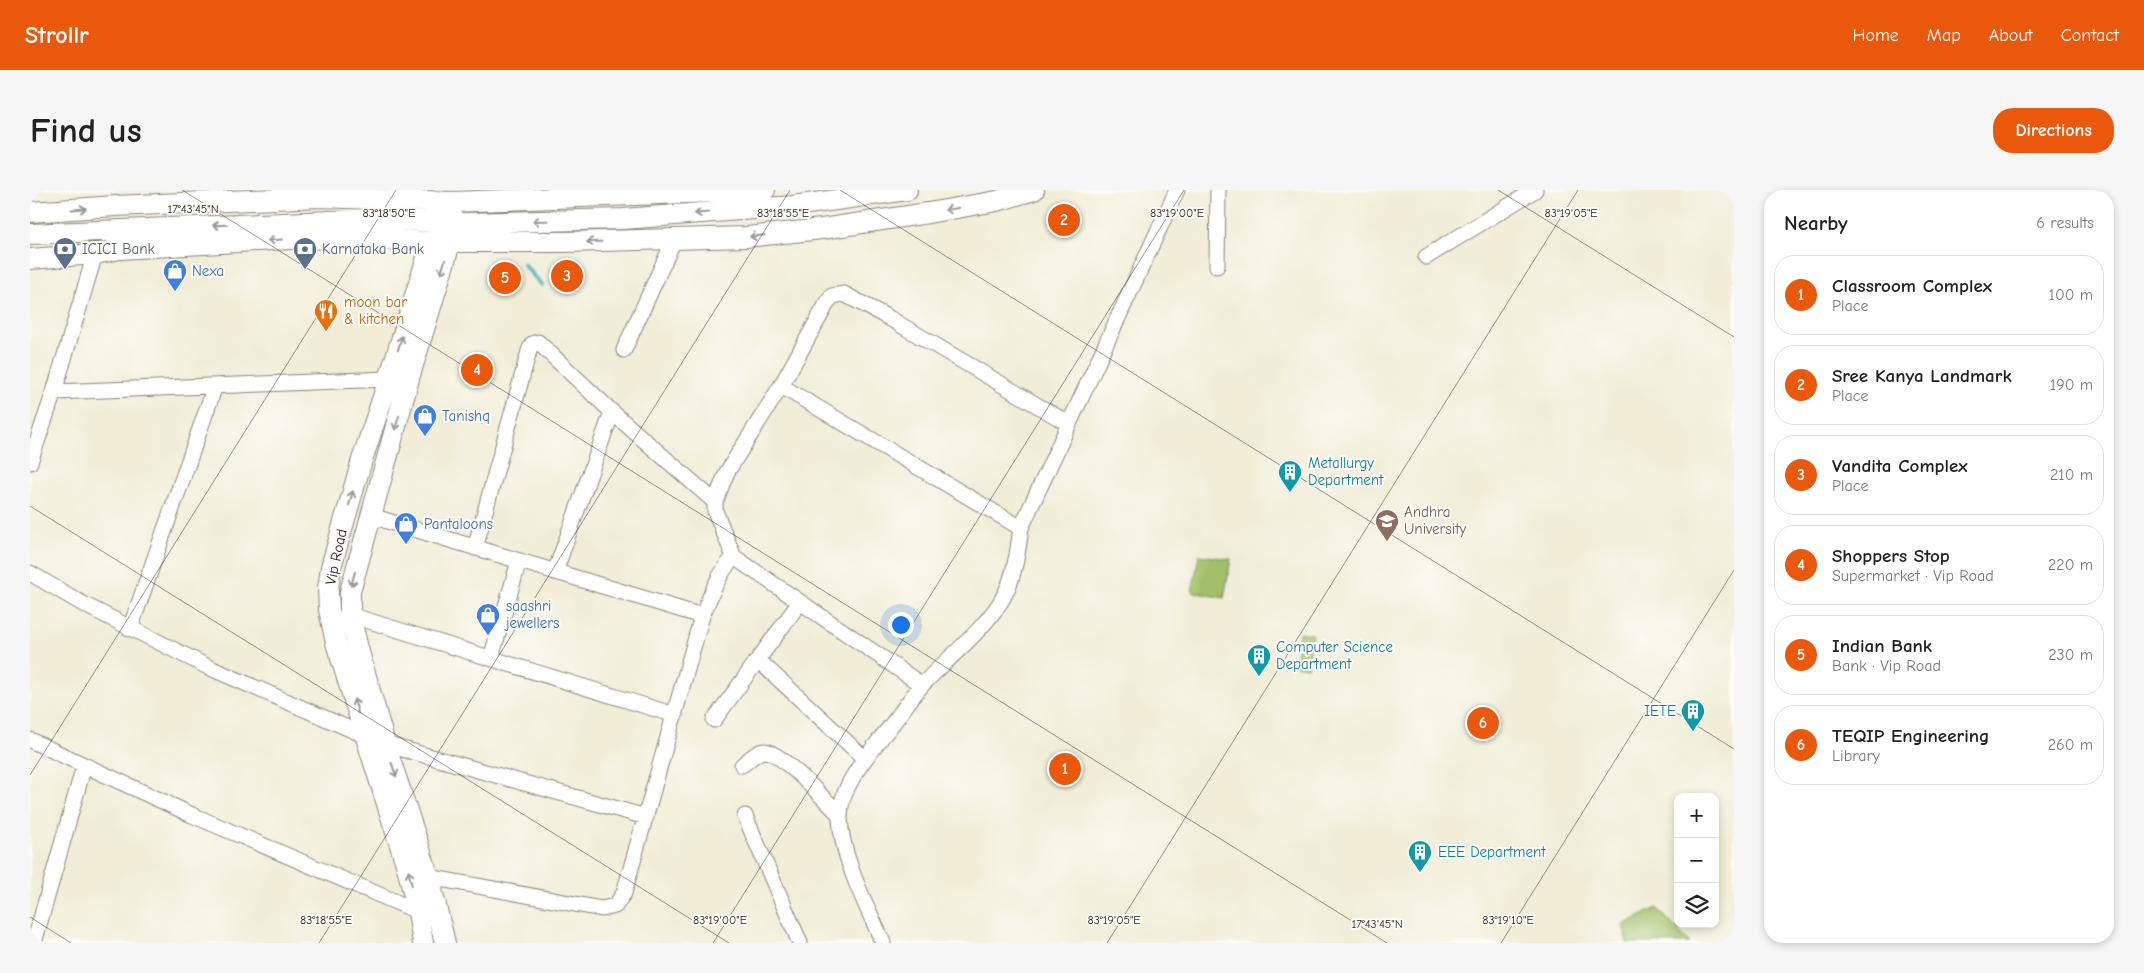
<!DOCTYPE html>
<html lang="en">
<head>
<meta charset="utf-8">
<style>
	body { margin:0; font-family:"Comic Neue",sans-serif; background:#f6f6f6; color:#222 }
	.controls { position:absolute; right:15px; bottom:15px; display:grid; overflow:hidden; border-radius:10px; box-shadow:0 2px 8px #0003 }
	.controls button { width:45px; height:45px; display:grid; place-items:center; padding:0; border:0; border-bottom:1px solid #e0e0e0; background:#fff; color:#222; font:25px sans-serif }
	.you { position:absolute; left:870px; top:434px; width:18px; height:18px; margin:-12px; border:4px solid #fff; border-radius:50%; background:#1a73e8; box-shadow:0 0 0 8px #1a73e833 }
	.badge { display:grid; place-items:center; width:32px; height:32px; border-radius:50%; background:#ea580c; color:#fff; font-size:16px; font-weight:700 }
	.pin { position:absolute; translate:-50% -50%; border:2px solid #fff; box-shadow:0 1px 5px #0006 }
	.list { margin:0; padding:0; list-style:none }
	h2 { display:flex; justify-content:space-between; align-items:center; height:65px; margin:0; padding:0 20px; font-size:21px }
	h2 small { font-size:16px; font-weight:400; color:#767676 }
	.list li { display:grid; grid-template-columns:32px 1fr auto; gap:15px; align-items:center; box-sizing:border-box; height:80px; margin:0 10px 10px; padding:0 10px; border:1px solid #e0e0e0; border-radius:20px }
	.list b { display:block; font-size:19px; white-space:nowrap }
	.list p { margin:0; font-size:16px; white-space:nowrap; color:#767676 }
	.list em { font-size:16px; font-style:normal; color:#767676 }
	.icon { flex:none; width:28px; height:28px; fill:none; stroke:currentColor; stroke-width:2; stroke-linecap:round; stroke-linejoin:round }
	.map { position:relative; flex:none; width:1704px; height:753px; overflow:hidden; border-radius:20px }
	header { display:flex; align-items:center; gap:30px; box-sizing:border-box; height:70px; padding:0 25px; background:#ea580c; color:#fff }
	header strong { font-size:24px }
	nav { display:flex; gap:28px; margin-inline-start:auto; font-size:18px }
	.intro { display:flex; align-items:center; justify-content:space-between; box-sizing:border-box; height:120px; padding:0 30px }
	h1 { margin:0; font-size:35px }
	.button { padding:12px 22px; border-radius:20px; background:#ea580c; color:#fff; font-size:18px; font-weight:700 }
	main { display:flex; gap:30px; padding:0 30px }
	aside { flex:1; background:#fff; border-radius:20px; box-shadow:0 2px 8px #0003 }
	.map>svg:first-child { display:block }
	.green { fill:#a1c068; stroke:#5e6e42 }
	.lines { fill:none; stroke-linecap:round; stroke-linejoin:round }
	.stream { stroke:#44b2c0; stroke-width:4.5 }
	.minor-casing { stroke:#86847a; stroke-width:17 }
	.major-casing { stroke:#86847a; stroke-width:22 }
	.minor { stroke:#fff; stroke-width:15 }
	.major { stroke:#fff; stroke-width:20 }
	.oneway { stroke:#999 }
	.ticks { fill:none; stroke:#1c1c1c; stroke-width:1; stroke-opacity:0.45 }
	.labels { text-anchor:middle; stroke-width:4; stroke-linejoin:round; paint-order:stroke }
	.service-label { font-size:15px; fill:#4e5e75; stroke:#fdfcf7; text-anchor:start }
	.shop-label { font-size:15px; fill:#366cbe; stroke:#fdfcf7; text-anchor:start }
	.food-label { font-size:15px; fill:#c56008; stroke:#fdfcf7; text-anchor:start }
	.culture-label { font-size:15px; fill:#0d838f; stroke:#fdfcf7; text-anchor:start }
	.education-label { font-size:15px; fill:#785e54; stroke:#fdfcf7; text-anchor:start }
	.street-label { font-size:15px; fill:#1c1c1c; stroke:#fdfcf7 }
	.ticks-label { font-size:12px; text-anchor:middle; fill:#1c1c1c; stroke:#fdfcf7; stroke-width:4; stroke-linejoin:round; paint-order:stroke }
</style>
</head>
<body>
<header>
<strong>Strollr</strong>
<nav><a>Home</a><a>Map</a><a>About</a><a>Contact</a></nav>
</header>
<div class="intro"><h1>Find us</h1><a class="button">Directions</a></div>
<main>
<div class="map">
<svg width="1704" height="753" viewBox="0 0 1704 753">
	<rect width="100%" height="100%" fill="#fdfcf7"/>
	<filter id="ink" filterUnits="userSpaceOnUse"><feTurbulence type="fractalNoise" baseFrequency=".02" numOctaves="2"/><feDisplacementMap in="SourceGraphic" scale="10" xChannelSelector="R" yChannelSelector="G"/><feConvolveMatrix kernelMatrix="1 2 1 2 8 2 1 2 1" color-interpolation-filters="sRGB"/></filter>
	<filter id="wash" filterUnits="userSpaceOnUse"><feTurbulence type="fractalNoise" baseFrequency=".0096" numOctaves="4" result="noise"/><feDisplacementMap in="SourceGraphic" scale="20" xChannelSelector="R" yChannelSelector="G"/><feGaussianBlur stdDeviation="1.12" result="paint"/><feColorMatrix in="noise" values="0 0 0 0 0 0 0 0 0 0 0 0 0 0 0 0 0 1.4 0 .05"/><feComposite in="paint" operator="in"/></filter>
	<g filter="url(#wash)">
		<rect width="100%" height="100%" fill="#f1edd7"/>
		<!-- green -->
		<path class="green" d="M1169 365 1201 369 1194 408 1162 402Z
			M1269 442 1283 444 1278 477 1265 475Z
			M1627 718 1660 753H1597L1593 735Z"/>
		<g class="lines">
			<!-- stream -->
			<path class="stream" d="M494 75 512 95"/>
		</g>
	</g>
	<g filter="url(#ink)">
		<g class="lines">
			<!-- minor casing -->
			<g class="minor-casing">
				<path id="minor" d="M1396 67 1505 0
					M1187 76 1188 0
					M594 160 644 50
					M751 196 697 282 685 312V321L704 367 892 495
					M24 202 359 189
					M0 272 24 202 65 64
					M341 326 672 426 594 703 585 716 572 719 399 687
					M991 338 751 196 796 115 802 106 814 104 859 128 1039 234
					M445 358 499 161 502 154 508 152 582 222 685 312
					M525 382 582 222
					M0 383 53 414 178 477 336 546
					M320 425 645 525
					M672 426C681 405 688 384 704 367
					M100 439 185 196
					M461 468 489 371
					M728 470 835 569
					M684 530 770 412
					M0 550 162 625 394 724
					M355 554 616 627
					M712 575C718 571 727 561 735 561 751 562 797 612 810 625
					M715 626 770 753
					M4 753 54 576
					M853 753C836 713 812 671 810 628 809 594 844 558 863 533 873 520 882 506 893 494 918 468 959 436 975 404 985 384 988 360 991 338L1147 0"/>
			</g>
			<!-- major casing -->
			<g class="major-casing">
				<path id="major" d="M0 22 85 16 290 7 422 12 735 0
					M0 44 347 29 434 33 593 29 763 16 877 0
					M0 69 65 64 90 59 259 49 334 48 401 52H535L716 47 792 39 898 23 967 11 1004 0
					M393 753 388 722 377 677 306 453 299 420 298 399 301 377 332 270 359 189 399 61 406 12
					M415 753 399 687 355 554 328 458 320 425V402L380 185 417 64 422 12"/>
			</g>
			<!-- minor -->
			<use href="#minor" class="minor"/>
			<!-- major -->
			<use href="#major" class="major"/>
		</g>
		<!-- one-way arrows -->
		<defs><path id="oneway-shaft" d="M-6 0H5M1.5-3L5.5 0L1.5 3" fill="none" stroke-width="1.6" stroke-linecap="round" stroke-linejoin="round" transform="scale(1.25)"/></defs>
		<g class="oneway">
			<use href="#oneway-shaft" transform="translate(49 19) rotate(-4)"/>
			<use href="#oneway-shaft" transform="translate(922 19) rotate(170)"/>
			<use href="#oneway-shaft" transform="translate(672 23) rotate(176)"/>
			<use href="#oneway-shaft" transform="translate(510 31) rotate(179)"/>
			<use href="#oneway-shaft" transform="translate(190 35) rotate(178)"/>
			<use href="#oneway-shaft" transform="translate(727 46) rotate(174)"/>
			<use href="#oneway-shaft" transform="translate(245 50) rotate(176)"/>
			<use href="#oneway-shaft" transform="translate(564 52) rotate(179)"/>
			<use href="#oneway-shaft" transform="translate(413 77) rotate(107)"/>
			<use href="#oneway-shaft" transform="translate(370 153) rotate(-73)"/>
			<use href="#oneway-shaft" transform="translate(367 233) rotate(106)"/>
			<use href="#oneway-shaft" transform="translate(321 308) rotate(-74)"/>
			<use href="#oneway-shaft" transform="translate(323 389) rotate(106)"/>
			<use href="#oneway-shaft" transform="translate(326 516) rotate(-107)"/>
			<use href="#oneway-shaft" transform="translate(364 580) rotate(71)"/>
			<use href="#oneway-shaft" transform="translate(380 688) rotate(-104)"/>
		</g>
	</g>
	<!-- ticks -->
	<path class="ticks" d="M152 0 1357 753M810 0 1704 559M1468 0 1704 147M0 316 699 753M0 585 366 0M0 727 41 753M289 753 760 0M683 753 1154 0M1077 753 1548 0M1471 753 1704 380"/>
	<!-- icons -->
	<defs>
		<g id="bank-pin" transform="scale(1.25)"><path d="M0 17L-7.5 6A9.5 9.5 0 1 1 7.5 6Z" fill="#5c6f8a" stroke="#fdfcf7"/><path d="M-6-4H6V4H-6ZM0-2.3a2.3 2.3 0 1 0 0 4.6a2.3 2.3 0 1 0 0-4.6Z" fill="#fff"/></g>
		<g id="shop-pin" transform="scale(1.25)"><path d="M0 17L-7.5 6A9.5 9.5 0 1 1 7.5 6Z" fill="#3f7fe0" stroke="#fdfcf7"/><path d="M-5-2.5h2.3a2.7 3.5 0 0 1 5.4 0H5L5.5 6h-11ZM-1.5-2.5h3a1.5 2.3 0 0 0-3 0Z" fill="#fff"/></g>
		<g id="restaurant-pin" transform="scale(1.25)"><path d="M0 17L-7.5 6A9.5 9.5 0 1 1 7.5 6Z" fill="#e8710a" stroke="#fdfcf7"/><path d="M-5-6h1v4h1v-4h1v4h1v-4h1v5L-1.5 .5V6h-2V.5L-5-1ZM5-6V6H3V1.5H1.5Q1.5-4 5-6Z" fill="#fff"/></g>
		<g id="building-pin" transform="scale(1.25)"><path d="M0 17L-7.5 6A9.5 9.5 0 1 1 7.5 6Z" fill="#0f9aa8" stroke="#fdfcf7"/><path d="M-4-6H4V6H1V3H-1V6H-4ZM-2.5-4.3h1.7v1.8h-1.7ZM.8-4.3h1.7v1.8H.8ZM-2.5-1h1.7V.8h-1.7ZM.8-1h1.7V.8H.8Z" fill="#fff"/></g>
		<g id="university-pin" transform="scale(1.25)"><path d="M0 17L-7.5 6A9.5 9.5 0 1 1 7.5 6Z" fill="#8d6e63" stroke="#fdfcf7"/><path d="M0-5L7-2L0 1L-7-2ZM-4 1L0 2.5L4 1V4Q0 6-4 4Z" fill="#fff"/></g>
	</defs>
	<g fill-rule="evenodd">
		<use href="#bank-pin" x="35" y="59"/>
		<use href="#bank-pin" x="275" y="59"/>
		<use href="#shop-pin" x="145" y="81"/>
		<use href="#restaurant-pin" x="296" y="121"/>
		<use href="#shop-pin" x="395" y="226"/>
		<use href="#building-pin" x="1260" y="282"/>
		<use href="#university-pin" x="1357" y="331"/>
		<use href="#shop-pin" x="376" y="334"/>
		<use href="#shop-pin" x="458" y="425"/>
		<use href="#building-pin" x="1229" y="466"/>
		<use href="#building-pin" x="1663" y="521"/>
		<use href="#building-pin" x="1390" y="662"/>
	</g>
	<g class="labels">
		<!-- service labels -->
		<g class="service-label">
			<text x="52" y="64">ICICI Bank</text>
			<text x="292" y="64">Karnataka Bank</text>
		</g>
		<!-- shop labels -->
		<g class="shop-label">
			<text x="162" y="86">Nexa</text>
			<text x="412" y="231">Tanishq</text>
			<text x="394" y="339">Pantaloons</text>
			<text x="476" y="421">saashri<tspan x="476" dy="17">jewellers</tspan></text>
		</g>
		<!-- food labels -->
		<g class="food-label">
			<text x="314" y="117">moon bar<tspan x="314" dy="17">&amp; kitchen</tspan></text>
		</g>
		<!-- culture labels -->
		<g class="culture-label">
			<text x="1278" y="278">Metallurgy<tspan x="1278" dy="17">Department</tspan></text>
			<text x="1246" y="462">Computer Science<tspan x="1246" dy="17">Department</tspan></text>
			<text x="1646" y="526" text-anchor="end">IETE</text>
			<text x="1408" y="667">EEE Department</text>
		</g>
		<!-- education labels -->
		<g class="education-label">
			<text x="1374" y="327">Andhra<tspan x="1374" dy="17">University</tspan></text>
		</g>
		<!-- street labels -->
		<g class="street-label">
			<text transform="translate(306 367) rotate(-78)" y="5">Vip Road</text>
		</g>
	</g>
	<g class="ticks-label">
		<text x="163" y="23">17°43'45"N</text>
		<text x="359" y="27">83°18'50"E</text>
		<text x="753" y="27">83°18'55"E</text>
		<text x="1147" y="27">83°19'00"E</text>
		<text x="1541" y="27">83°19'05"E</text>
		<text x="296" y="734">83°18'55"E</text>
		<text x="690" y="734">83°19'00"E</text>
		<text x="1084" y="734">83°19'05"E</text>
		<text x="1478" y="734">83°19'10"E</text>
		<text x="1347" y="738">17°43'45"N</text>
	</g>
</svg>
<div class="controls">
<button>+</button>
<button>−</button>
<button><svg class="icon" aria-label="layers" viewBox="0 0 24 24"><path d="M12 4l9 5-9 5-9-5zM3 14l9 5 9-5"/></svg></button>
</div>
<div class="you"></div>
<div class="pin badge" style="left:1035px;top:579px">1</div>
<div class="pin badge" style="left:1034px;top:30px">2</div>
<div class="pin badge" style="left:537px;top:86px">3</div>
<div class="pin badge" style="left:447px;top:180px">4</div>
<div class="pin badge" style="left:475px;top:88px">5</div>
<div class="pin badge" style="left:1453px;top:533px">6</div>
</div>
<aside>
<h2>Nearby<small>6 results</small></h2>
<ul class="list">
<li><span class="badge">1</span><div><b>Classroom Complex</b><p>Place</p></div><em>100 m</em></li>
<li><span class="badge">2</span><div><b>Sree Kanya Landmark</b><p>Place</p></div><em>190 m</em></li>
<li><span class="badge">3</span><div><b>Vandita Complex</b><p>Place</p></div><em>210 m</em></li>
<li><span class="badge">4</span><div><b>Shoppers Stop</b><p>Supermarket · Vip Road</p></div><em>220 m</em></li>
<li><span class="badge">5</span><div><b>Indian Bank</b><p>Bank · Vip Road</p></div><em>230 m</em></li>
<li><span class="badge">6</span><div><b>TEQIP Engineering</b><p>Library</p></div><em>260 m</em></li>
</ul>
</aside>
</main>
</body>
</html>
